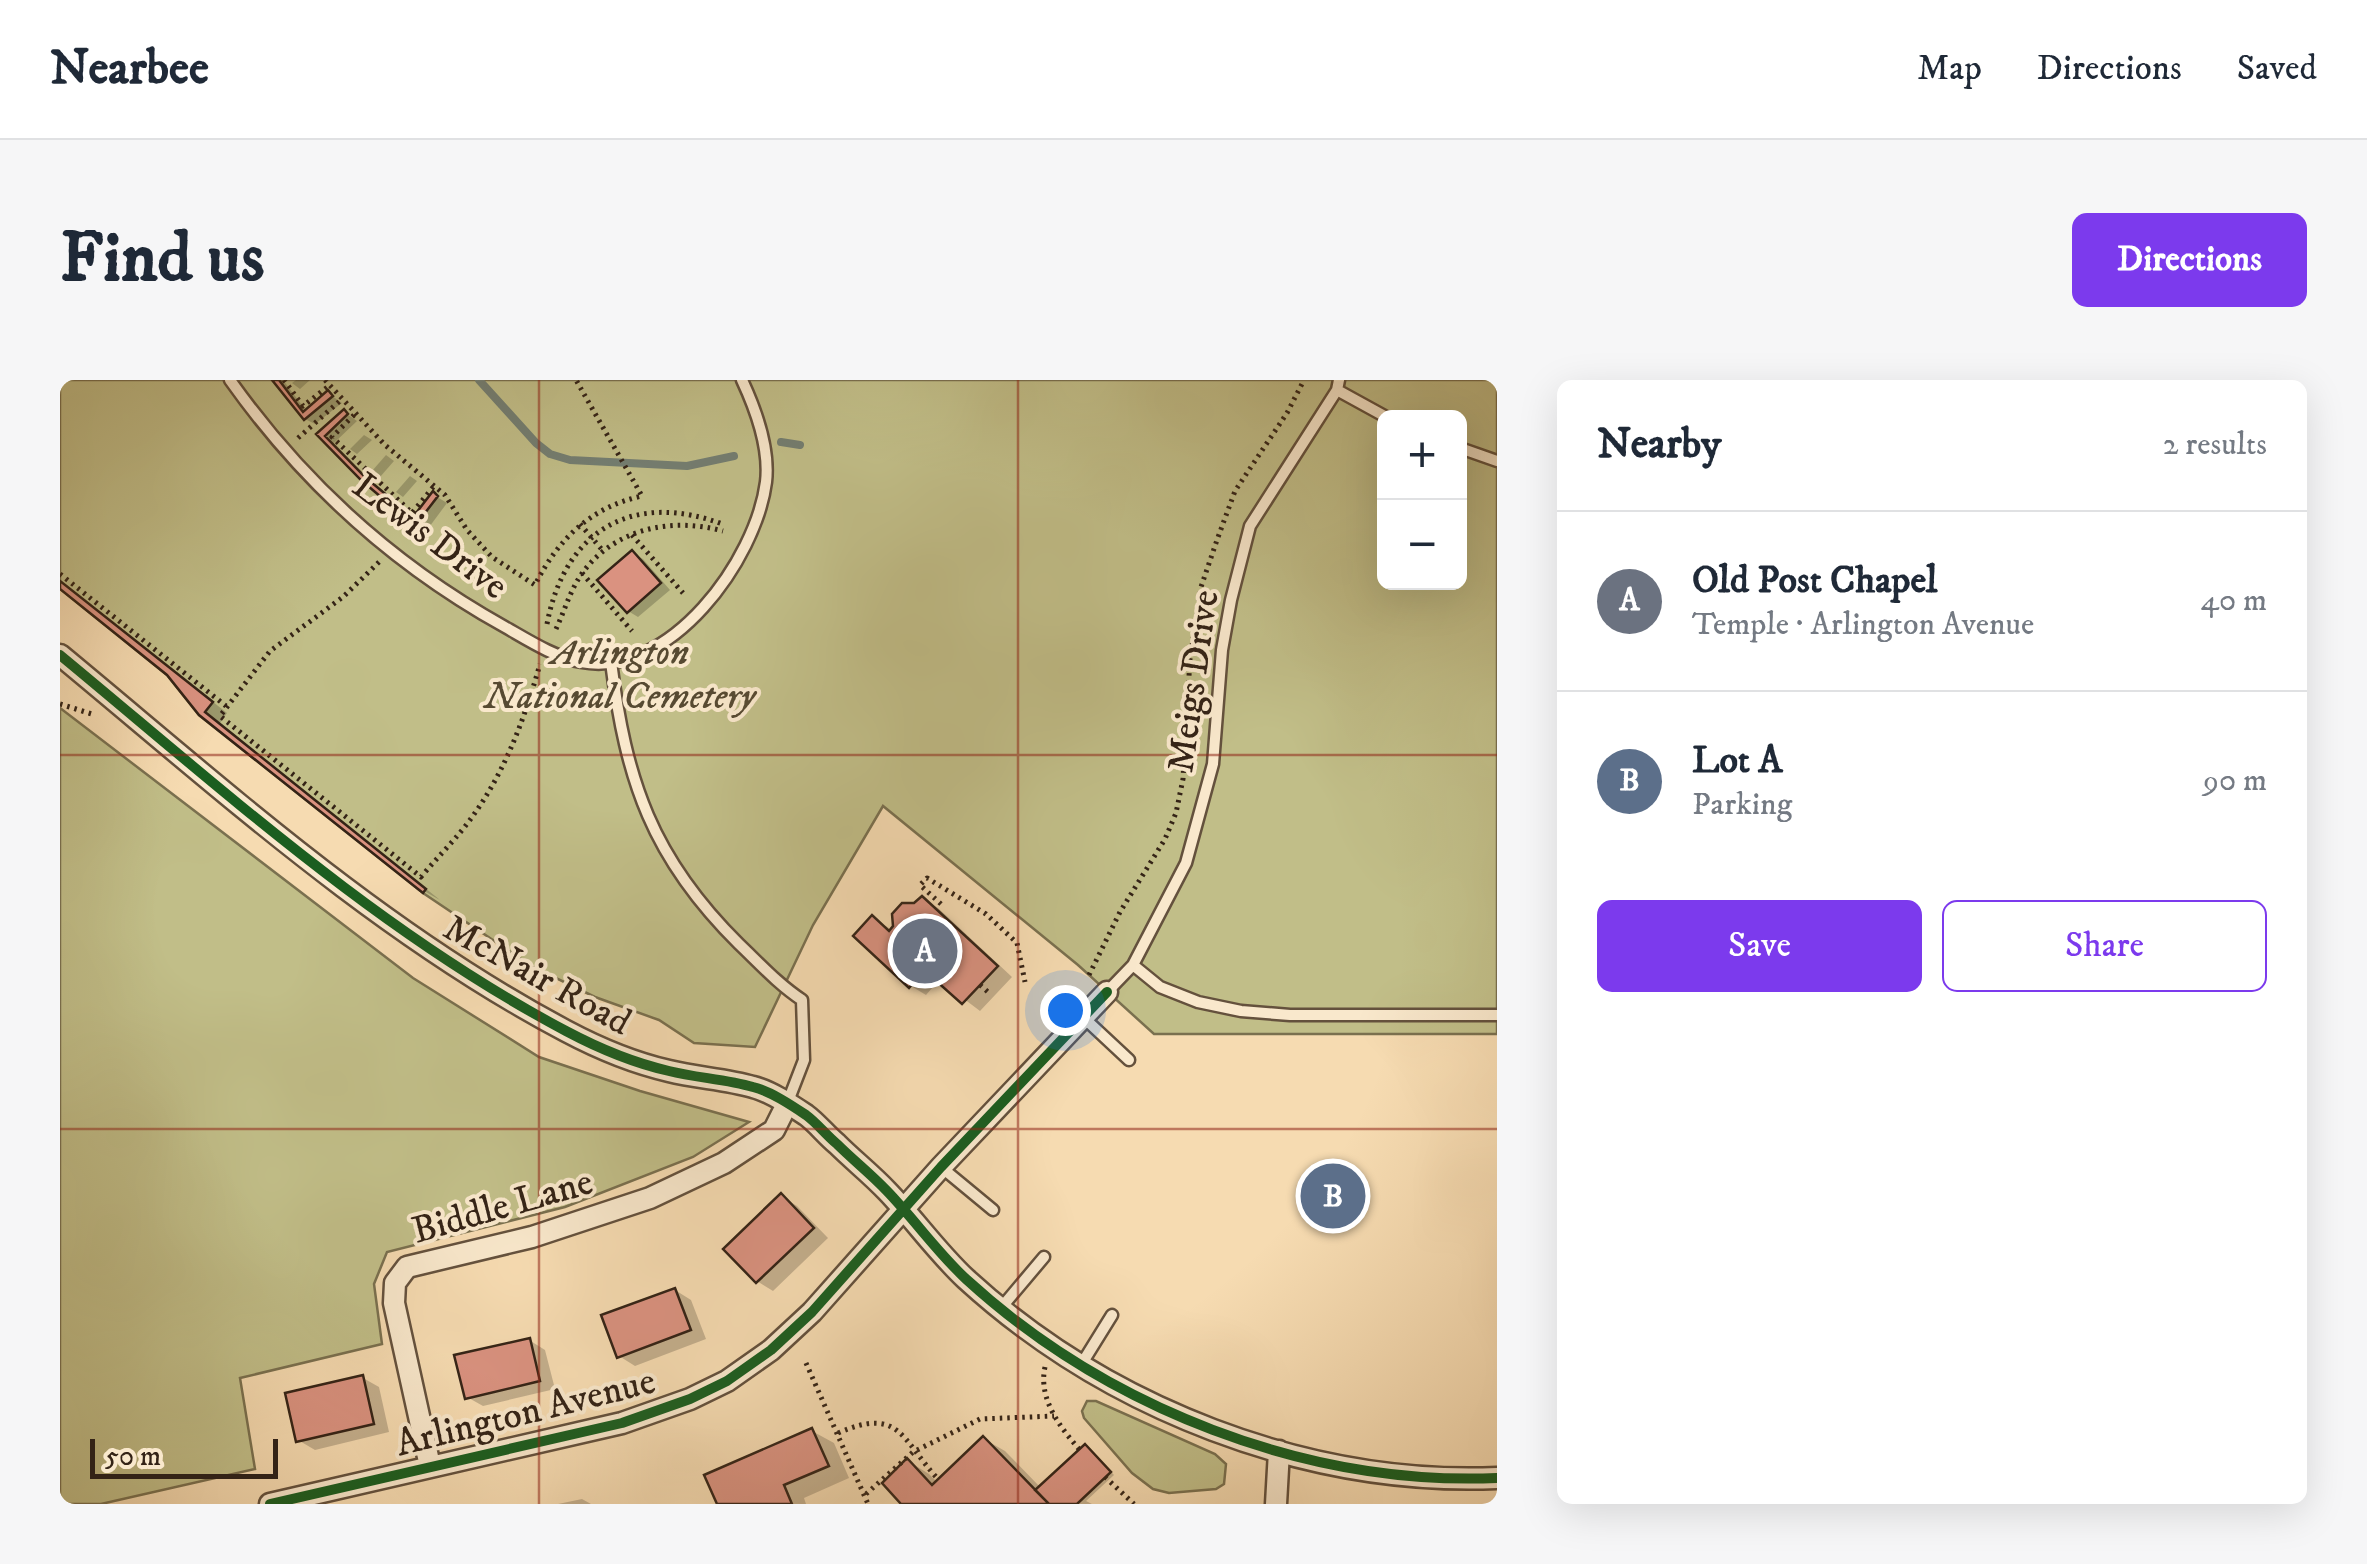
<!DOCTYPE html>
<html lang="en">
<head>
<meta charset="utf-8">
<style>
	body { margin:0; font-family:"IM FELL DW Pica",serif; background:#f6f6f7; color:#1f2937 }
	.controls { position:absolute; right:30px; top:30px; display:grid; overflow:hidden; border-radius:15px; box-shadow:0 10px 40px #0002 }
	.controls button { width:90px; height:90px; display:grid; place-items:center; padding:0; border:0; border-bottom:2px solid #e0e1e3; background:#fff; color:#1f2937; font:50px sans-serif }
	.scale { position:absolute; left:30px; bottom:25px; width:188px; box-sizing:border-box; padding-left:10px; border:5px solid #342316; border-top:0; font-size:28px; line-height:35px; white-space:nowrap; color:#342316; -webkit-text-stroke:8px #f9e8cc; paint-order:stroke }
	.you { position:absolute; left:1005px; top:630px; width:35px; height:35px; margin:-25px; border:8px solid #fff; border-radius:50%; background:#1a73e8; box-shadow:0 0 0 15px #1a73e833 }
	.badge { display:grid; place-items:center; width:65px; height:65px; border-radius:50%; background:#7c3aed; color:#fff; font-size:32px; font-weight:700 }
	.pin { position:absolute; translate:-50% -50%; border:5px solid #fff; box-shadow:0 2px 10px #0006 }
	.list { margin:0; padding:0; list-style:none }
	h2 { display:flex; justify-content:space-between; align-items:center; height:130px; margin:0; padding:0 40px; font-size:42px }
	h2 small { font-size:32px; font-weight:400; color:#747a83 }
	.list li { display:grid; grid-template-columns:65px 1fr auto; gap:30px; align-items:center; box-sizing:border-box; height:180px; padding:0 40px; border-top:2px solid #e0e1e3 }
	.list b { display:block; font-size:38px; white-space:nowrap }
	.list p { margin:0; font-size:32px; white-space:nowrap; color:#747a83 }
	.list em { font-size:32px; font-style:normal; color:#747a83 }
	.actions { display:flex; gap:20px; padding:30px 40px }
	.actions a { flex:1; padding:22px 0; border:2px solid #7c3aed; border-radius:15px; text-align:center; font-size:35px; color:#7c3aed }
	.actions .main { background:#7c3aed; color:#fff }
	.map { position:relative; flex:none; width:1437px; height:1124px; overflow:hidden; border-radius:15px }
	header { display:flex; align-items:center; gap:60px; box-sizing:border-box; height:140px; padding:0 50px; background:#fff; border-bottom:2px solid #e0e1e3 }
	header strong { font-size:48px }
	nav { display:flex; gap:55px; margin-inline-start:auto; font-size:35px }
	.intro { display:flex; align-items:center; justify-content:space-between; box-sizing:border-box; height:240px; padding:0 60px }
	h1 { margin:0; font-size:70px }
	.button { padding:25px 45px; border-radius:15px; background:#7c3aed; color:#fff; font-size:35px; font-weight:700 }
	main { display:flex; gap:60px; padding:0 60px }
	aside { flex:1; background:#fff; border-radius:15px; box-shadow:0 10px 40px #0002 }
	.map>svg:first-child { display:block }
	.green { fill:#c1be88; stroke:#7a704f; stroke-width:2.5; fill-rule:evenodd }
	.shadow { fill:#0003 }
	.lines { fill:none; stroke-linecap:round; stroke-linejoin:round }
	.stream { stroke:#737e72; stroke-width:8 }
	.building { fill:#da9280; stroke:#342316; stroke-width:2.5 }
	.service-casing { stroke:#64513d; stroke-width:15 }
	.minor-casing { stroke:#64513d; stroke-width:25 }
	.path { stroke:#342316; stroke-width:5; stroke-dasharray:2.5 5; stroke-linecap:butt }
	.service { stroke:#f9e8cc; stroke-width:10 }
	.minor { stroke:#f9e8cc; stroke-width:20 }
	.cycleway-casing { stroke:#f9e8cc; stroke-width:16 }
	.cycleway { stroke:#1b5e20; stroke-width:10 }
	.grid { fill:none; stroke:#8f2418; stroke-width:2.5; stroke-opacity:0.55 }
	.labels { text-anchor:middle; stroke-width:8; stroke-linejoin:round; paint-order:stroke }
	.street-label { font-size:38px; fill:#342316; stroke:#f9e8cc }
	.park-label { font-size:38px; font-style:italic; fill:#574a32; stroke:#f9e8cc }
</style>
</head>
<body>
<header>
<strong>Nearbee</strong>
<nav><a>Map</a><a>Directions</a><a>Saved</a></nav>
</header>
<div class="intro"><h1>Find us</h1><a class="button">Directions</a></div>
<main>
<div class="map">
<svg width="1437" height="1124" viewBox="0 0 1437 1124">
	<rect width="100%" height="100%" fill="#f6dbb1"/>
	<filter id="stains"><feTurbulence type="fractalNoise" baseFrequency=".002" numOctaves="4"/><feColorMatrix values="0 0 0 0 .2 0 0 0 0 .09 0 0 0 0 .02 0 0 0 .5 -.17"/></filter>
	<radialGradient id="worn" r=".72"><stop offset=".6" stop-color="#630" stop-opacity="0"/><stop offset="1" stop-color="#630" stop-opacity=".3"/></radialGradient>
	<!-- green -->
	<path class="green" d="M0 0H1437V654H1094L1018 585 823 426 753 545 695 667 634 663 599 640 535 617 473 587 363 513 139 335 107 295 0 209ZM1324 38H1400V202H1324Z
		M0 328 353 598 479 677 580 711 689 742 633 777 505 827 327 872 314 904 322 964 180 998 195 1089 41 1124H0Z
		M1027 1021H1036L1155 1074 1166 1084 1164 1104 1156 1109 1109 1113 1093 1109 1072 1093 1024 1038 1022 1031Z"/>
	<!-- shadow -->
	<path class="shadow" d="M216 0H223L247 32 268 13 282 23 255 44 245 39Z
		M236 0H250L240 9 232 3Z
		M284 32 297 41 274 63 315 105 355 139 374 115 387 123 367 150 302 98 260 54Z
		M304 55 312 60 297 74 290 69Z
		M326 75 334 81 320 97 312 91Z
		M350 96 357 101 343 117 336 112Z
		M572 173 583 179 610 210 578 237 568 231Z
		M0 201 167 333 160 343 380 520 364 511 141 333 109 293 0 206Z
		M862 519 878 528 952 597 920 631 879 600 866 615 851 606 813 538 832 550Z
		M721 816 737 826 768 858 713 911 697 901Z
		M615 910 631 920 646 959 575 986 559 976Z
		M469 960 485 970 495 1009 423 1026 407 1017Z
		M303 998 319 1007 329 1052 255 1070 238 1060Z
		M752 1051 774 1063 789 1098 744 1118 746 1124H660Z
		M924 1059 945 1071 981 1108 1029 1069 1054 1095 1026 1121 1032 1124H845L848 1081 869 1094 878 1103Z
		M522 1119 531 1124H498Z"/>
	<g class="lines">
		<!-- stream -->
		<path class="stream" d="M419 0 476 63 490 74 510 80 627 86 674 76
			M721 62 740 65"/>
	</g>
	<!-- building -->
	<path class="building" d="M212 0H219L243 32 268 10 273 16 244 40Z
		M284 29 288 34 265 56 305 97 353 137 373 111 378 116 355 146 301 100 256 54Z
		M572 170 601 203 567 233 537 200Z
		M0 201 153 322 145 332 366 509 363 513 139 335 107 295 0 209Z
		M862 516 938 586 902 624 864 590 849 608 793 556 812 535 829 551 833 546 832 534 842 523H854Z
		M721 813 754 848 696 903 663 869Z
		M615 908 631 950 557 978 541 935Z
		M470 958 480 1001 405 1019 394 975Z
		M303 995 314 1044 236 1062 225 1013Z
		M752 1048 769 1086 724 1105 732 1124H657L644 1095Z
		M923 1056 989 1124H841L822 1103 847 1078 872 1105Z
		M1025 1064 1051 1092 1017 1124H989L975 1110Z"/>
	<g class="lines">
		<!-- service casing -->
		<g class="service-casing">
			<path id="service" d="M170 0C243 103 335 186 445 247 468 260 494 277 521 282 610 299 696 180 706 102 710 68 696 30 682 0
				M1277 10 1328 38
				M1400 68 1437 81
				M551 282C566 401 592 478 679 564 700 584 718 604 742 620L744 680 727 724
				M1073 585 1100 607 1138 622 1181 631 1230 635H1437
				M1047 612 1073 585 1126 483 1153 384 1162 270 1171 220 1190 146 1277 10 1279 0
				M1023 637 1069 680
				M881 787 933 830
				M941 928 984 877
				M1021 985 1052 935"/>
		</g>
		<!-- minor casing -->
		<g class="minor-casing">
			<path id="minor" d="M0 275C162 409 319 552 506 651 538 668 574 683 609 691 637 698 666 699 693 707 710 711 731 725 746 735 757 743 766 755 777 764 793 780 811 794 827 811 854 839 877 872 906 899 1047 1028 1246 1106 1437 1098
				M370 1086 334 923 335 903 347 887 472 857 590 818 664 783 714 750 727 724
				M210 1124 562 1043 630 1019 667 1001 711 970 752 932 881 787 1047 612
				M1216 1124 1219 1071"/>
		</g>
		<!-- path -->
		<path class="path" d="M224 0 243 26 270 5
			M265 0 325 65 385 115 407 150 432 177 475 205C498 159 531 127 582 116L516 0
			M294 35 272 57 352 133 374 106
			M238 58 282 19
			M520 144 544 172
			M572 155 623 213
			M319 182 283 217 210 271 160 336 361 497C375 480 390 465 403 449 442 400 463 344 480 284
			M522 193 572 251
			M0 194 166 326
			M487 244C505 149 574 110 665 145
			M496 249C505 230 510 210 523 192 556 148 612 137 663 151
			M0 324 35 335
			M881 524 860 505 867 498 926 534 957 563 965 602
			M1029 595 1060 532 1105 459 1116 433 1123 399 1130 279 1141 207 1157 160 1175 111 1227 33 1244 0
			M920 605 929 613
			M746 983 808 1124
			M985 987C978 1019 1000 1047 1019 1069
			M778 1053C840 1026 841 1059 878 1099
			M1045 1097 1074 1124
			M806 1114 853 1072 920 1039 994 1036"/>
		<!-- service -->
		<use href="#service" class="service"/>
		<!-- minor -->
		<use href="#minor" class="minor"/>
		<!-- cycleway casing -->
		<g class="cycleway-casing">
			<path id="cycleway" d="M0 275C162 409 319 552 506 651 538 668 574 683 609 691 637 698 666 699 693 707 710 711 731 725 746 735 757 743 766 755 777 764 793 780 811 794 827 811 854 839 877 872 906 899 1047 1028 1246 1106 1437 1098
				M210 1124 562 1043 630 1019 667 1001 711 970 752 932 881 787 1047 612"/>
		</g>
		<!-- cycleway -->
		<use href="#cycleway" class="cycleway"/>
	</g>
	<!-- grid -->
	<path class="grid" d="M479 0V1124M958 0V1124M0 375H1437M0 749H1437"/>
	<g class="labels">
		<!-- street labels -->
		<g class="street-label">
			<text transform="translate(371 155) rotate(37)" y="13">Lewis Drive</text>
			<text transform="translate(1132 301) rotate(-82)" y="13">Meigs Drive</text>
			<text transform="translate(478 594) rotate(29)" y="13">McNair Road</text>
			<text transform="translate(442 825) rotate(-16)" y="13">Biddle Lane</text>
			<text transform="translate(465 1031) rotate(-14)" y="13">Arlington Avenue</text>
		</g>
		<!-- park labels -->
		<g class="park-label">
			<text x="560" y="284">Arlington<tspan x="560" dy="44">National Cemetery</tspan></text>
		</g>
	</g>
	<rect width="100%" height="100%" filter="url(#stains)"/>
	<rect width="100%" height="100%" fill="url(#worn)"/>
</svg>
<div class="controls">
<button>+</button>
<button>−</button>
</div>
<div class="scale">50 m</div>
<div class="you"></div>
<div class="pin badge" style="left:865px;top:571px;background:#6b7280">A</div>
<div class="pin badge" style="left:1273px;top:816px;background:#5c6f8a">B</div>
</div>
<aside>
<h2>Nearby<small>2 results</small></h2>
<ul class="list">
<li><span class="badge" style="background:#6b7280">A</span><div><b>Old Post Chapel</b><p>Temple · Arlington Avenue</p></div><em>40 m</em></li>
<li><span class="badge" style="background:#5c6f8a">B</span><div><b>Lot A</b><p>Parking</p></div><em>90 m</em></li>
</ul>
<div class="actions"><a class="main">Save</a><a>Share</a></div>
</aside>
</main>
</body>
</html>
